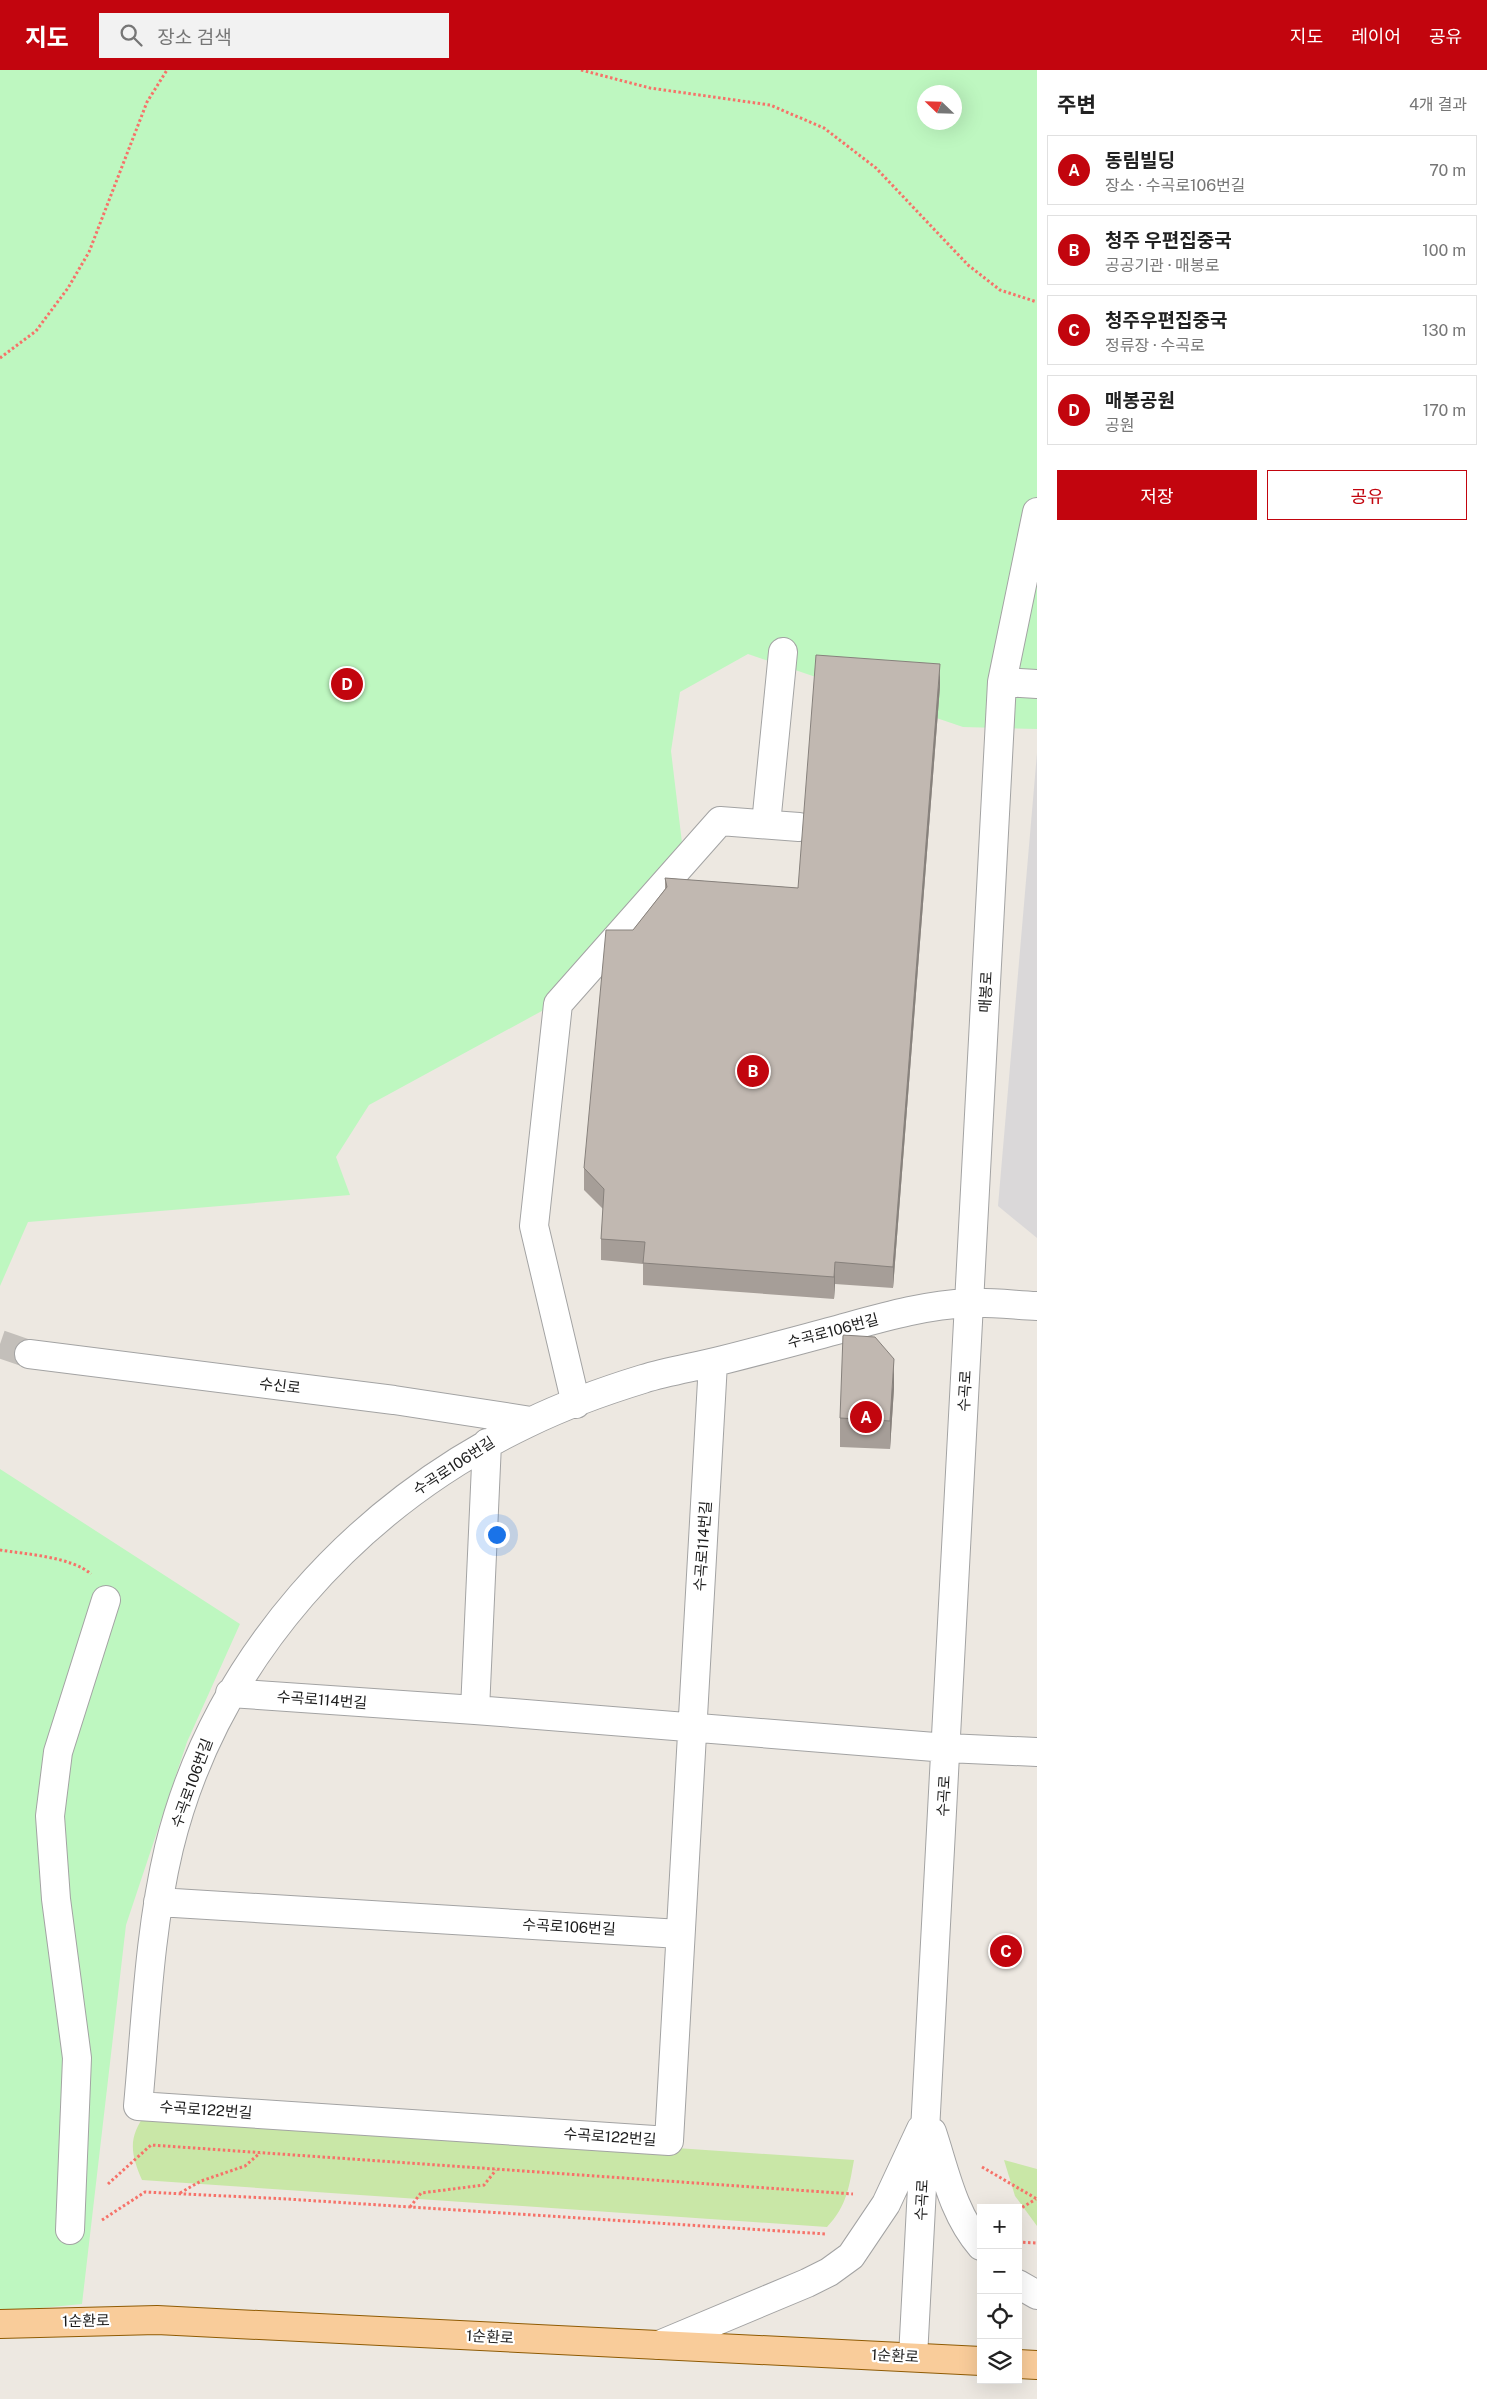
<!DOCTYPE html>
<html lang="ko">
<head>
<meta charset="utf-8">
<style>
	body { margin:0; font-family:"Public Sans","Noto Sans KR",sans-serif; background:#f2f2f2; color:#222 }
	.controls { position:absolute; right:15px; bottom:15px; display:grid; overflow:hidden; border-radius:0px; box-shadow:0 5px 20px #0002 }
	.controls button { width:45px; height:45px; display:grid; place-items:center; padding:0; border:0; border-bottom:1px solid #e0e0e0; background:#fff; color:#222; font:25px sans-serif }
	.compass { position:absolute; left:917px; top:15px; width:45px; height:45px; border-radius:50%; background:#fff; box-shadow:0 5px 20px #0002; rotate:293deg }
	.you { position:absolute; left:496px; top:1464px; width:18px; height:18px; margin:-12px; border:4px solid #fff; border-radius:50%; background:#1a73e8; box-shadow:0 0 0 8px #1a73e833 }
	.badge { display:grid; place-items:center; width:32px; height:32px; border-radius:50%; background:#c2050e; color:#fff; font-size:16px; font-weight:700 }
	.pin { position:absolute; translate:-50% -50%; border:2px solid #fff; box-shadow:0 1px 5px #0006 }
	.list { margin:0; padding:0; list-style:none }
	h2 { display:flex; justify-content:space-between; align-items:center; height:65px; margin:0; padding:0 20px; font-size:21px }
	h2 small { font-size:16px; font-weight:400; color:#767676 }
	.list li { display:grid; grid-template-columns:32px 1fr auto; gap:15px; align-items:center; box-sizing:border-box; height:70px; margin:0 10px 10px; padding:0 10px; border:1px solid #e0e0e0; border-radius:0px }
	.list b { display:block; font-size:19px; white-space:nowrap }
	.list p { margin:0; font-size:16px; white-space:nowrap; color:#767676 }
	.list em { font-size:16px; font-style:normal; color:#767676 }
	.actions { display:flex; gap:10px; padding:15px 20px }
	.actions a { flex:1; padding:11px 0; border:1px solid #c2050e; border-radius:0px; text-align:center; font-size:18px; color:#c2050e }
	.actions .main { background:#c2050e; color:#fff }
	.icon { flex:none; width:28px; height:28px; fill:none; stroke:currentColor; stroke-width:2; stroke-linecap:round; stroke-linejoin:round }
	.map { position:relative; flex:none; width:1037px; height:2329px; overflow:hidden }
	header { display:flex; align-items:center; gap:30px; box-sizing:border-box; height:70px; padding:0 25px; background:#c2050e; color:#fff }
	header strong { font-size:24px }
	nav { display:flex; gap:28px; margin-inline-start:auto; font-size:18px }
	.search { width:350px; height:45px; background:#f2f2f2; display:flex; align-items:center; gap:12px; box-sizing:border-box; padding:0 18px; border-radius:0px; color:#767676; font-size:19px }
	main { display:flex }
	aside { flex:1; background:#fff }
	.map>svg:first-child { display:block }
	.residential { fill:#dad8d9 }
	.grass { fill:#c9e7a7 }
	.park { fill:#bef7c0; fill-rule:evenodd }
	.lines { fill:none; stroke-linecap:round; stroke-linejoin:round }
	.minor-tunnel { stroke:#c3bfba; stroke-width:28; stroke-dasharray:28 14; stroke-linecap:butt }
	.minor-casing { stroke:#a3a3a3; stroke-width:30 }
	.major-casing { stroke:#8f5b04; stroke-width:30 }
	.path { stroke:#f67269; stroke-width:3; stroke-dasharray:2.5 2.5; stroke-linecap:butt }
	.minor { stroke:#fff; stroke-width:28 }
	.major { stroke:#f9cc9a; stroke-width:28 }
	.wall { fill:#a69e98 }
	.shaded-wall { fill:#87817c }
	.building { fill:#c1b8b1; stroke:#87817c }
	.labels { text-anchor:middle; stroke-width:4.5; stroke-linejoin:round; paint-order:stroke }
	.street-label { font-size:15px; fill:#1c1c1c; stroke:#fff }
</style>
</head>
<body>
<header>
<strong>지도</strong>
<div class="search"><svg class="icon" aria-label="search" viewBox="0 0 24 24"><circle cx="10" cy="10" r="6"/><path d="M15 15l6 6"/></svg>장소 검색</div>
<nav><a>지도</a><a>레이어</a><a>공유</a></nav>
</header>
<main>
<div class="map">
<svg width="1037" height="2329" viewBox="0 0 1037 2329">
	<rect width="100%" height="100%" fill="#ede8e1"/>
	<!-- residential -->
	<path class="residential" d="M1037 683V1168L998 1136Z"/>
	<!-- grass -->
	<path class="grass" d="M147 2042 854 2090C849 2117 847 2136 827 2157L142 2110C130 2082 128 2067 147 2042Z
		M1004 2090 1037 2099V2156L1015 2126Z"/>
	<!-- park -->
	<path class="park" d="M0 0H1037V659L963 657 748 584 680 622 671 681 686 806 586 917 369 1035 336 1087 350 1125 28 1152 0 1216ZM924 22H954V52H924Z
		M0 1399 240 1554 187 1672 126 1855 82 2234 0 2242Z"/>
	<g class="lines">
		<!-- minor-tunnel -->
		<path class="minor-tunnel" d="M0 1274 29 1284"/>
		<!-- minor casing -->
		<g class="minor-casing">
			<path id="minor" d="M1002 612 1037 614
				M766 754 783 582
				M29 1284 394 1330 531 1351
				M713 1293 669 2071 138 2036C146 1950 149 1862 169 1778 215 1590 356 1435 528 1353 561 1337 607 1320 643 1309 669 1301 696 1297 723 1290 758 1281 793 1272 829 1262 874 1250 921 1235 969 1233 991 1232 1015 1235 1037 1236
				M576 1334 534 1156 558 934 720 751 799 757
				M230 1623 475 1640 947 1678 1037 1682
				M475 1640 487 1373
				M158 1832 680 1864
				M932 2062C945 2101 953 2144 981 2176
				M70 2160 77 1988 56 1829 50 1746 58 1682 106 1530
				M1018 2214 1037 2225
				M659 2275 807 2213 829 2202 851 2186 886 2134 921 2059
				M913 2287 1002 612 1037 442"/>
		</g>
		<!-- major casing -->
		<g class="major-casing">
			<path id="major" d="M0 2254 157 2250 981 2291
				M1018 2294 1037 2295"/>
		</g>
		<!-- path -->
		<path class="path" d="M581 0 650 18 770 35 824 58 876 98 968 195 1000 220 1037 232
			M0 288 36 261 68 218 89 182 147 32 167 0
			M0 1480C25 1484 72 1487 91 1504
			M982 2097 1037 2129
			M108 2114 151 2075 853 2124
			M180 2123 201 2111 245 2096 260 2083
			M410 2137 421 2123 484 2115 496 2100
			M1018 2140 1036 2129
			M102 2150 145 2122 287 2129 826 2164
			M1018 2172 1037 2173"/>
		<!-- minor -->
		<use href="#minor" class="minor"/>
		<!-- major -->
		<use href="#major" class="major"/>
	</g>
	<!-- wall -->
	<path class="wall" d="M940 616 893 1218 835 1214 834 1229 643 1215V1194L601 1190V1169L603 1139 584 1120V1098L633 860 665 819V808L798 818Z
		M894 1318 890 1379 840 1377V1348Z"/>
	<!-- shaded-wall -->
	<path class="shaded-wall" d="M940 594V616L893 1218V1197Z
		M835 1192V1214L834 1229V1207Z
		M894 1289V1318L890 1379V1351Z"/>
	<!-- building -->
	<path class="building" d="M816 585 940 594 893 1197 835 1192 834 1207 643 1193 645 1172 601 1169 604 1119 584 1098 606 860H633L667 817 665 808 798 818Z
		M843 1265 875 1267 894 1289 890 1351 840 1348Z"/>
	<g class="labels">
		<!-- street labels -->
		<g class="street-label">
			<text transform="translate(986 922) rotate(-87)" y="5">매봉로</text>
			<text transform="translate(833 1261) rotate(-15)" y="5">수곡로106번길</text>
			<text transform="translate(280 1316) rotate(7)" y="5">수신로</text>
			<text transform="translate(965 1321) rotate(-87)" y="5">수곡로</text>
			<text transform="translate(454 1396) rotate(-33)" y="5">수곡로106번길</text>
			<text transform="translate(703 1476) rotate(-86)" y="5">수곡로114번길</text>
			<text transform="translate(322 1630) rotate(4)" y="5">수곡로114번길</text>
			<text transform="translate(192 1713) rotate(-70)" y="5">수곡로106번길</text>
			<text transform="translate(944 1726) rotate(-87)" y="5">수곡로</text>
			<text transform="translate(569 1857) rotate(3)" y="5">수곡로106번길</text>
			<text transform="translate(206 2040) rotate(4)" y="5">수곡로122번길</text>
			<text transform="translate(610 2067) rotate(4)" y="5">수곡로122번길</text>
			<text transform="translate(922 2130) rotate(-87)" y="5">수곡로</text>
			<text transform="translate(86 2251) rotate(-1)" y="5">1순환로</text>
			<text transform="translate(490 2267) rotate(3)" y="5">1순환로</text>
			<text transform="translate(895 2286) rotate(3)" y="5">1순환로</text>
		</g>
	</g>
</svg>
<div class="controls">
<button>+</button>
<button>−</button>
<button><svg class="icon" aria-label="locate" viewBox="0 0 24 24"><circle cx="12" cy="12" r="6"/><path d="M12 2v4M12 18v4M2 12h4M18 12h4"/></svg></button>
<button><svg class="icon" aria-label="layers" viewBox="0 0 24 24"><path d="M12 4l9 5-9 5-9-5zM3 14l9 5 9-5"/></svg></button>
</div>
<svg class="compass" viewBox="-18 -18 36 36"><path d="M0-13l5 13h-10z" fill="#e53935"/><path d="M0 13l5-13h-10z" fill="#767676"/></svg>
<div class="you"></div>
<div class="pin badge" style="left:866px;top:1347px">A</div>
<div class="pin badge" style="left:753px;top:1001px">B</div>
<div class="pin badge" style="left:1006px;top:1881px">C</div>
<div class="pin badge" style="left:347px;top:614px">D</div>
</div>
<aside>
<h2>주변<small>4개 결과</small></h2>
<ul class="list">
<li><span class="badge">A</span><div><b>동림빌딩</b><p>장소 · 수곡로106번길</p></div><em>70 m</em></li>
<li><span class="badge">B</span><div><b>청주 우편집중국</b><p>공공기관 · 매봉로</p></div><em>100 m</em></li>
<li><span class="badge">C</span><div><b>청주우편집중국</b><p>정류장 · 수곡로</p></div><em>130 m</em></li>
<li><span class="badge">D</span><div><b>매봉공원</b><p>공원</p></div><em>170 m</em></li>
</ul>
<div class="actions"><a class="main">저장</a><a>공유</a></div>
</aside>
</main>
</body>
</html>
